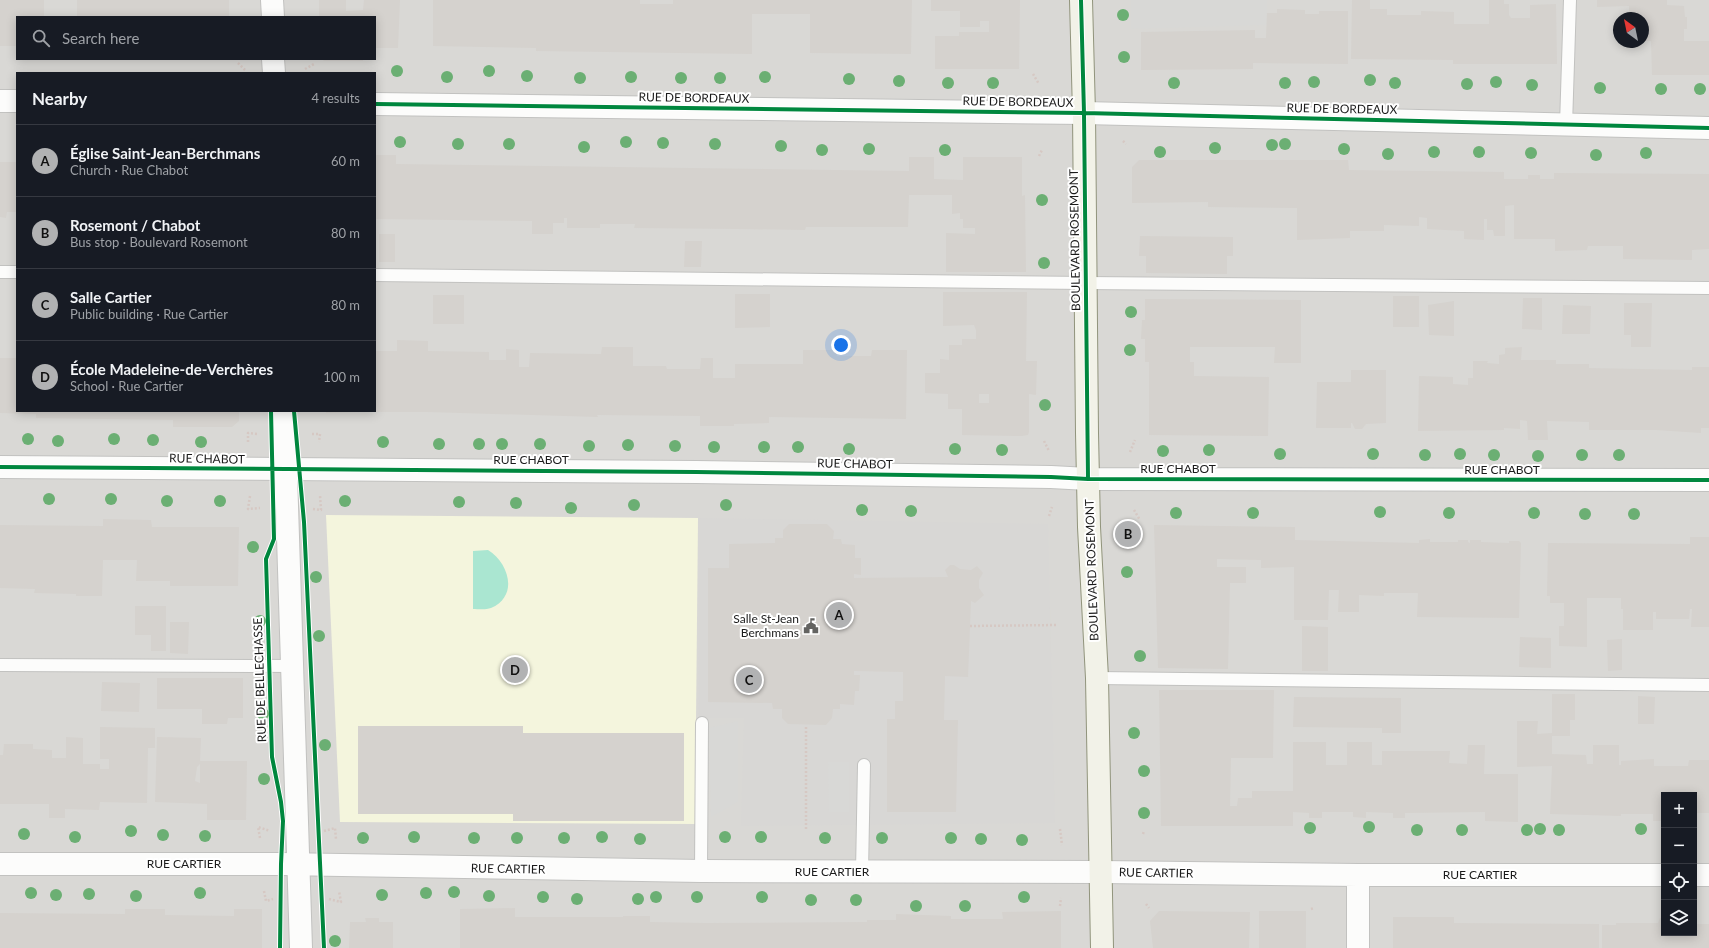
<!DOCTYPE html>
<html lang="en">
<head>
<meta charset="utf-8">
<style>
	body { margin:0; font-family:Lato,sans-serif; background:#20242c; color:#f1f3f6 }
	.controls { position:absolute; right:12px; bottom:12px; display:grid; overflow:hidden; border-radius:0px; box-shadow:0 2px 10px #0003 }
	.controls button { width:36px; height:36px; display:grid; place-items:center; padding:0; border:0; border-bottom:1px solid #363941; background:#171b24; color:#f1f3f6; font:20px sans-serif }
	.compass { position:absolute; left:1613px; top:12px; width:36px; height:36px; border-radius:50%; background:#171b24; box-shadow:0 2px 10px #0003; rotate:327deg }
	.you { position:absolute; left:841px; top:345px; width:14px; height:14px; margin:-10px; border:3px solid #fff; border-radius:50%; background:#1a73e8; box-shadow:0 0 0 6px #1a73e833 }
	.badge { display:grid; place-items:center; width:26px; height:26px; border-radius:50%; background:#b1b2b3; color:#111; font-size:13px; font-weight:700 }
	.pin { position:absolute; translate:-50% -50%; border:2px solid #fff; box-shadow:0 1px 4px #0006 }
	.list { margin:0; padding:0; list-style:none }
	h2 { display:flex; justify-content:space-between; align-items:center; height:52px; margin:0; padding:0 16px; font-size:17px }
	h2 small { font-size:13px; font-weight:400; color:#9ea1a6 }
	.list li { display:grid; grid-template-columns:26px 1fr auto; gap:12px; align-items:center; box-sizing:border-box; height:72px; padding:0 16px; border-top:1px solid #363941 }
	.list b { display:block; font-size:15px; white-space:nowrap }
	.list p { margin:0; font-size:13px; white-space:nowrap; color:#9ea1a6 }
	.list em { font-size:13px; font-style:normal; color:#9ea1a6 }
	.icon { flex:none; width:22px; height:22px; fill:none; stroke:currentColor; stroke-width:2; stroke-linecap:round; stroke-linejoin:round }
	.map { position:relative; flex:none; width:1709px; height:948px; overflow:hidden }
	.search { position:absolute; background:#171b24; box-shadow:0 2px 10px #0003; left:16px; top:16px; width:360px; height:44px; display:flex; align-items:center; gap:10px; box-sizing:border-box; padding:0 14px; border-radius:0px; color:#9ea1a6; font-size:15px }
	.panel { position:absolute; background:#171b24; box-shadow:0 2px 10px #0003; left:16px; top:72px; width:360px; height:340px; border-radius:0px }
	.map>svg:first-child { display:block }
	.residential { fill:#d9d8d5; fill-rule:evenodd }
	.education { fill:#f4f5dd }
	.religious { fill:#d8d7d5 }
	.pitch { fill:#aae6d1 }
	.parking { fill:#d8d8d6 }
	.building { fill:#d5d2ce; fill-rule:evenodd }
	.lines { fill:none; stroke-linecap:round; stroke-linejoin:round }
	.service-casing { stroke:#c2c2c0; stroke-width:14 }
	.minor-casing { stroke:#c2c2c0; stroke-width:24 }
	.tertiary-casing { stroke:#c2c2c0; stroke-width:24 }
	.secondary-casing { stroke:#91947c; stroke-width:24 }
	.path { stroke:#d6c8c3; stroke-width:2.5; stroke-dasharray:2 2; stroke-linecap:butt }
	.service { stroke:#fcfcfb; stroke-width:12 }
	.minor { stroke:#fcfcfb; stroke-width:22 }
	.tertiary { stroke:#fcfcfb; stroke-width:22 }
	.secondary { stroke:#f2f2e8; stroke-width:22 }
	.cycleway-casing { stroke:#fff; stroke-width:6 }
	.cycleway { stroke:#00873e; stroke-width:4 }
	.tree { fill:#6baf73 }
	.labels { text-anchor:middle; stroke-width:4; stroke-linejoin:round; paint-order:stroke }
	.street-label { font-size:12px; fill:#1b1b1b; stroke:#fff }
	.poi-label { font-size:12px; fill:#1b1b1b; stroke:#fff; text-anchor:end }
</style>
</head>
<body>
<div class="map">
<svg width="1709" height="948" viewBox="0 0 1709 948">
	<rect width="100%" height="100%" fill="#eae9e4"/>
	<!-- residential -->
	<path class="residential" d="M0 0H1709V948H0ZM17 17H375V59H17ZM1619 18H1643V42H1619ZM17 73H375V411H17ZM1664 795H1694V933H1664Z"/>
	<!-- education -->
	<path class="education" d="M326 515 698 518 695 824 340 822Z"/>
	<!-- religious -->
	<path class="religious" d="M698 518 1048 524 1055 823 741 826 744 718H699Z"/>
	<!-- pitch -->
	<path class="pitch" d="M488 550C509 563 519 596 491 608 486 610 478 609 473 609V551Z"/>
	<!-- parking -->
	<path class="parking" d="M1131 0H1267V25L1131 29Z
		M738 721V802L711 817 709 728Z
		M828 762H849V812H829Z"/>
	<!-- building -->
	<path class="building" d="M0 0H44V17H17V46H0Z
		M77 0H229V17H77Z
		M319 0H346V11L363 10 364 0H400L398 48H375V17H319Z
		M433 0H640V4H673V0H912L911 54 810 53V14H752V54L536 51V48L433 46Z
		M931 0H1020L1019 69H935V36H959V32H989V21H980V27H960V11H931Z
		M1352 0H1370V9H1387V15H1421V11L1454 12V24H1489V0H1504V4H1509V15L1511 18H1530V5L1556 4 1557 64H1453V60L1351 59Z
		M1597 0H1667V5L1684 6 1685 17H1687V29H1684V41H1709V75H1652L1651 41H1643V18H1629V6L1597 7Z
		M1277 9 1305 10V14H1319V11H1348V64L1253 63V69L1141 70V32L1255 30V38H1266L1267 13H1277Z
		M322 59H363V61H324Z
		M375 155H396V164L909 171V157H934V179L963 180V157H1022V196L1025 195 1026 272H946V233L975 234V228H963V219H960V213L952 214V195H909L908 227H806L805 230 737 229 634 228 635 224H600V228H567V218H564V223H553V234H532V221L375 219Z
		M1139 160H1348L1349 170 1504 172V179H1528V175H1540V179H1554V173L1709 174V249L1692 250V260L1623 259V246H1588L1587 250 1555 251V239H1514V205L1505 206V236H1494L1493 230H1487V219H1484V240L1464 239V231L1427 229V218L1419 217V226L1384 225V231H1350V238L1297 240V208L1208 207V202L1132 203V167Z
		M0 162H17V212H7L6 218 0 217Z
		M379 234H395V262H379Z
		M1140 236 1233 237V256H1227V274L1146 273V256H1139Z
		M685 241H702L701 267H684Z
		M943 292H1027L1026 361H1037L1036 395 1029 394V432L1028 435 1022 436 962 435V409H948V394L925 393V373H940V359L949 360V345H962V339H976V330L974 325 943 326ZM979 394H989V403H979Z
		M735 294H770V327L735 328Z
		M433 295H464V324H433Z
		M1393 296H1419V327H1393Z
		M1523 298H1542V330L1522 329Z
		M1145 299 1301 300V363H1274L1275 347H1190V362H1194V376L1269 377 1268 436 1149 435V362H1145V339H1141L1142 320H1145Z
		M1454 301V336L1429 335 1428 305Z
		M1624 303H1652L1651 347H1631V335H1624Z
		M1563 305 1591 306 1590 334H1562Z
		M397 340 428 341V351L489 352V360H506V349L519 350V367H529L530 353 597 354H601L602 347H633V366H666L667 369H700L701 358H713V378H735V364H803V350H837V356H871L872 350H907L906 419 769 417V423L734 424V426H700V416L597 415 598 417 427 412H375V351H397Z
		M1522 347 1521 360H1556V364H1589V368L1692 370V367H1709V428H1701V433L1656 430H1589V422L1547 421 1548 440H1528L1527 421 1520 420V429L1504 428V430L1418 431 1419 376 1453 377V384L1468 385V378H1473V361H1488L1487 363 1499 364V355L1505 354V348Z
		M0 358H17V411H239V421L232 427H173V420L36 418V414L0 413Z
		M1351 370H1386V423L1366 424 1362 429H1355L1352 423H1351V428H1316L1317 382H1351Z
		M326 411H360V412L326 413Z
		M103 519 151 520 152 527H239L238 586H170V581H136L137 560H103L102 596H76V594L34 593 35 589 0 588V525L103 526Z
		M789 524H827L834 531 833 539H841L842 544 855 545V558H861V575L854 574V578L948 577 945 570 950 565H954L960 569 971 570 977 566 983 573 979 580V588L984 595 975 603 971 601 968 677 945 676 944 720H958L956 812H887V719H895V701H903V672L854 671V675H860L859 691H855L854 705 840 704V709H833L832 718 826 725 788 724 782 718V709H773L772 703 708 702V568H729V544L775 543V538H783V530Z
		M1154 525 1295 527V540L1419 543V540L1430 539V542H1458V540H1468V542L1470 543V540H1481V542L1509 543V541H1519L1521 543 1519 618 1417 617 1418 593H1384V596L1359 595V612H1338L1339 590H1329L1328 620H1294V567L1261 568V560L1217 559V567H1246V583H1230L1228 669 1158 668Z
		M1690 537H1709V627H1691L1692 609H1690L1689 619H1656V612H1653V630H1623V609H1621V598H1587V647L1559 646V626H1564V603H1550V596H1547L1548 543 1690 544Z
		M135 606H166V651H151V635H135Z
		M170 622H189L188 654 170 653Z
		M1302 626 1328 627V671H1302Z
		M1520 637 1551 638V668L1519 667Z
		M1622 639V670L1608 671 1607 640Z
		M157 678H243V718H228L227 724H202V709H157Z
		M102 682 140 683 139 712 101 711Z
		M1159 690H1274L1273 758H1231L1230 806H1237L1238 798H1252V791H1293V742H1326V765H1347V742H1372V765H1382V751H1450L1449 763 1467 764 1468 745H1485L1484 774H1518V822L1485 821V812L1405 813V818H1393V813L1366 812V818L1353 817V812H1322V818H1309V813L1293 812V826H1161Z
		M1552 694H1575V720H1570V736H1552V754L1586 755 1587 764H1593V745H1619V765H1621V761L1654 759V766H1688L1689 760H1709V813H1694V795H1664V821H1653V814H1621V816L1550 814 1552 766 1517 767V721H1538L1537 734 1552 733Z
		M1638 696 1655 697 1654 724H1638Z
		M1294 697 1401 698V733H1382V728L1293 727Z
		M358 726H523V733H684V821H513V814H358Z
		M100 727 155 728V748H148L147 803 100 802 99 810 65 809V818H49V804H0V755H3L4 744H33V749L52 750V758H66V737L83 738V764H100V769H109V759H100Z
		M157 737 201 738 200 761H247L246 820H207V804L155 802ZM200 764V783L195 781 197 767Z
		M515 908V917H623V916H650V922L705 923 867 922V920H896V914L951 916V919H1003L1002 912 1061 911V948H460V909Z
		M125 909H165V915L234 916V909H262V948H0V913L125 914Z
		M1159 911 1250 912 1249 948H1153L1150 921Z
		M1259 911H1306V948H1259Z
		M1393 917H1454V923L1599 924V948H1393Z
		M365 918H379V922H393V948H349L350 922H366Z
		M1660 918H1664V933H1694V924H1709V948H1602V925H1616V923H1658Z"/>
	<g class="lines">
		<!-- service casing -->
		<g class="service-casing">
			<path id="service" d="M1566 125 1570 0
				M0 272H17
				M375 275 1085 283 1709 288
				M0 665 291 666
				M1097 678 1709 685
				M701 871 702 723
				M862 872 864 765"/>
		</g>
		<!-- minor casing -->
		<g class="minor-casing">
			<path id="minor" d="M0 101H17
				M375 104 1084 113 1709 128
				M0 467 696 472 1051 477 1088 479 1709 480
				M0 864H281L701 871 1101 872 1358 875H1664
				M1358 875V948
				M1694 875H1709"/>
		</g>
		<!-- tertiary casing -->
		<g class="tertiary-casing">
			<path id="tertiary" d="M272 0 273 17
				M273 59 274 73
				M284 411 301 948"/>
		</g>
		<!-- secondary casing -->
		<g class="secondary-casing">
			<path id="secondary" d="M1081 0 1084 113 1087 433 1089 527 1097 678 1102 948"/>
		</g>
		<!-- path -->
		<path class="path" d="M238 63 245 70
			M305 69 314 64
			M1033 74 1039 84
			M1123 141 1126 144
			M1039 156 1042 150
			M312 434H320L319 442
			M1044 441 1049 451
			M248 442V433L258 434
			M1130 452 1135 440
			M250 496 248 509 260 508
			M313 509 321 510 320 495
			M1134 510 1140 520
			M1049 516 1052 507
			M970 626 1058 625
			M806 829V725
			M1060 829 1062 845
			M324 831 335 828 336 839
			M1143 834 1144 831
			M260 838 258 827 270 831
			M264 891 266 901 273 899
			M329 899 341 902 339 891
			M1146 904 1149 908
			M1060 906 1061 898
			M1311 909 1314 908"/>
		<!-- service -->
		<use href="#service" class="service"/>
		<!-- minor -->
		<use href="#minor" class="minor"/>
		<!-- tertiary -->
		<use href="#tertiary" class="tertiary"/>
		<!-- secondary -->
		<use href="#secondary" class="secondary"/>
		<!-- cycleway casing -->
		<g class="cycleway-casing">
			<path id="cycleway" d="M1081 0 1084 113 1088 479
				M375 104 1084 113 1709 128
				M271 411 274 539 266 559 272 757 281 802 283 821 281 864 280 948
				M294 411 304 522 324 948
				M0 467 696 472 1051 477 1088 479 1709 480"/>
		</g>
		<!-- cycleway -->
		<use href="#cycleway" class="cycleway"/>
	</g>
	<!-- trees -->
	<g class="tree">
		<circle cx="1123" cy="15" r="6"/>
		<circle cx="1124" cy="57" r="6"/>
		<circle cx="397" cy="71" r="6"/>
		<circle cx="489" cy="71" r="6"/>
		<circle cx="527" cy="76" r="6"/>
		<circle cx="447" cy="77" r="6"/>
		<circle cx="631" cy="77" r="6"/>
		<circle cx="765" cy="77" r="6"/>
		<circle cx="580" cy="78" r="6"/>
		<circle cx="681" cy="78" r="6"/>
		<circle cx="720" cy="78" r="6"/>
		<circle cx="849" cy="79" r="6"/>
		<circle cx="1370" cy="80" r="6"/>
		<circle cx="899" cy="81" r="6"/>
		<circle cx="1314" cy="82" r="6"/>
		<circle cx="1496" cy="82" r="6"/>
		<circle cx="948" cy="83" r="6"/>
		<circle cx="993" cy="83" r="6"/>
		<circle cx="1174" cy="83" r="6"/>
		<circle cx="1285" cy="83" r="6"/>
		<circle cx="1395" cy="83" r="6"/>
		<circle cx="1467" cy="84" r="6"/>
		<circle cx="1532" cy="85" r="6"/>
		<circle cx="1600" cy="88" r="6"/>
		<circle cx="1661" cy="89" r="6"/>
		<circle cx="1700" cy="89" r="6"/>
		<circle cx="400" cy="142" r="6"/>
		<circle cx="626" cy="142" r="6"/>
		<circle cx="663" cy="143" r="6"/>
		<circle cx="458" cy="144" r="6"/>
		<circle cx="509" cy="144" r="6"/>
		<circle cx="715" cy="144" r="6"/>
		<circle cx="1285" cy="144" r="6"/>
		<circle cx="1272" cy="145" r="6"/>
		<circle cx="781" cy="146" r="6"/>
		<circle cx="584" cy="147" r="6"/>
		<circle cx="1215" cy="148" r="6"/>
		<circle cx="869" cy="149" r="6"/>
		<circle cx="1344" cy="149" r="6"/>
		<circle cx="822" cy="150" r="6"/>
		<circle cx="945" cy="150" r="6"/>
		<circle cx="1160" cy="152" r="6"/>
		<circle cx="1434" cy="152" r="6"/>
		<circle cx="1479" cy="152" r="6"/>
		<circle cx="1531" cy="153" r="6"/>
		<circle cx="1646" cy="153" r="6"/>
		<circle cx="1388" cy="154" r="6"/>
		<circle cx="1596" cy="155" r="6"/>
		<circle cx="1042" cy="200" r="6"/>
		<circle cx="1044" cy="263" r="6"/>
		<circle cx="1131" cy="312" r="6"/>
		<circle cx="1130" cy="350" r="6"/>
		<circle cx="1045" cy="405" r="6"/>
		<circle cx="28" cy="439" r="6"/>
		<circle cx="114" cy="439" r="6"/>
		<circle cx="153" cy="440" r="6"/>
		<circle cx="58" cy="441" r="6"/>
		<circle cx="201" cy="442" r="6"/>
		<circle cx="383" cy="442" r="6"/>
		<circle cx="439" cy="444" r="6"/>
		<circle cx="479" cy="444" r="6"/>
		<circle cx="502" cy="444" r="6"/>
		<circle cx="540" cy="444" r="6"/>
		<circle cx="628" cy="445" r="6"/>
		<circle cx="589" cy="446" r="6"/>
		<circle cx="675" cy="446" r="6"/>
		<circle cx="714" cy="447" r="6"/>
		<circle cx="764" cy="447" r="6"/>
		<circle cx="798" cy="447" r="6"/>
		<circle cx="849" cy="449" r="6"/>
		<circle cx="955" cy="449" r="6"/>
		<circle cx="1002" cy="450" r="6"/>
		<circle cx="1209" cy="450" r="6"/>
		<circle cx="1163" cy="451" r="6"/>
		<circle cx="1280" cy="454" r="6"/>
		<circle cx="1373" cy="454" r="6"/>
		<circle cx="1460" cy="454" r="6"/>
		<circle cx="1425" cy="455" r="6"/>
		<circle cx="1494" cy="455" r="6"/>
		<circle cx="1582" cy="455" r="6"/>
		<circle cx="1619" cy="455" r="6"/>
		<circle cx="1538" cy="456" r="6"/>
		<circle cx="49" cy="499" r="6"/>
		<circle cx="111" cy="499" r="6"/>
		<circle cx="167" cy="501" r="6"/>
		<circle cx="220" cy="501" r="6"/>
		<circle cx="345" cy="501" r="6"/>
		<circle cx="459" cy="502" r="6"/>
		<circle cx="516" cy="503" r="6"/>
		<circle cx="634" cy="505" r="6"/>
		<circle cx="726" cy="505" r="6"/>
		<circle cx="571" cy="508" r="6"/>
		<circle cx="862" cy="510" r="6"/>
		<circle cx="911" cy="511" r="6"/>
		<circle cx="1380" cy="512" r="6"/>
		<circle cx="1176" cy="513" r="6"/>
		<circle cx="1253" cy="513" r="6"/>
		<circle cx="1449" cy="513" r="6"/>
		<circle cx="1534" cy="513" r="6"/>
		<circle cx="1585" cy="514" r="6"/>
		<circle cx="1634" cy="514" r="6"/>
		<circle cx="253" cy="547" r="6"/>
		<circle cx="1127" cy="572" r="6"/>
		<circle cx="316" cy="577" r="6"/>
		<circle cx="260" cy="621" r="6"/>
		<circle cx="319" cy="636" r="6"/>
		<circle cx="1140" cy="656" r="6"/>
		<circle cx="263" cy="714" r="6"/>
		<circle cx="1134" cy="733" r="6"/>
		<circle cx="325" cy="745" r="6"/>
		<circle cx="1144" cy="771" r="6"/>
		<circle cx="264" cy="779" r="6"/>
		<circle cx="1144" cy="813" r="6"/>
		<circle cx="1369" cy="827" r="6"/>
		<circle cx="1310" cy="828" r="6"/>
		<circle cx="1540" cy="829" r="6"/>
		<circle cx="1641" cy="829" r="6"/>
		<circle cx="1417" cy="830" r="6"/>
		<circle cx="1462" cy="830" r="6"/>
		<circle cx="1527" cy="830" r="6"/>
		<circle cx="1559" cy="830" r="6"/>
		<circle cx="131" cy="831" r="6"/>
		<circle cx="24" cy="834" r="6"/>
		<circle cx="163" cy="835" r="6"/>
		<circle cx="205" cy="836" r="6"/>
		<circle cx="75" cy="837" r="6"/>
		<circle cx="414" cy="837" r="6"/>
		<circle cx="602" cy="837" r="6"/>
		<circle cx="725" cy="837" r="6"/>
		<circle cx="761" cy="837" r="6"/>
		<circle cx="363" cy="838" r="6"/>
		<circle cx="474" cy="838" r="6"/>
		<circle cx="517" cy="838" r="6"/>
		<circle cx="564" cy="838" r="6"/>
		<circle cx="825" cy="838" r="6"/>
		<circle cx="882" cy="838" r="6"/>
		<circle cx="951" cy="838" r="6"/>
		<circle cx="640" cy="839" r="6"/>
		<circle cx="981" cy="839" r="6"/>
		<circle cx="1022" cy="840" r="6"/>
		<circle cx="454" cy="892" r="6"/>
		<circle cx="31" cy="893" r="6"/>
		<circle cx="200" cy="893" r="6"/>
		<circle cx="426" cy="893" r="6"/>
		<circle cx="89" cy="894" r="6"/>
		<circle cx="56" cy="895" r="6"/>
		<circle cx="382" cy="895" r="6"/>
		<circle cx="136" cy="896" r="6"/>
		<circle cx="489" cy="896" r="6"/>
		<circle cx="543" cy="897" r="6"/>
		<circle cx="656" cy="897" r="6"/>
		<circle cx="697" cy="897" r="6"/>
		<circle cx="762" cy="897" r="6"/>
		<circle cx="1024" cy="897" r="6"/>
		<circle cx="577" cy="899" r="6"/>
		<circle cx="638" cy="899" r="6"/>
		<circle cx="811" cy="900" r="6"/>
		<circle cx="856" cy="900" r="6"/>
		<circle cx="916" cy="906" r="6"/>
		<circle cx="965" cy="906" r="6"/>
		<circle cx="335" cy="941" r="6"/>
	</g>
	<!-- icons -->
	<defs>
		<g id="civic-bare" transform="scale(1.2)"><path d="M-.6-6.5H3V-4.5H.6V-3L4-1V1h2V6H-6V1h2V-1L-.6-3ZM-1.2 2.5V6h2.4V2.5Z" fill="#636361" stroke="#fff" stroke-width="2.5" paint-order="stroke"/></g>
	</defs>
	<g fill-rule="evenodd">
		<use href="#civic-bare" x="811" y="626"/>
	</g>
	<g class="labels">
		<!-- street labels -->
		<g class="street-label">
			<text transform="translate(694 98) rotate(1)" y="4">RUE DE BORDEAUX</text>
			<text transform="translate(1018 102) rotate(1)" y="4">RUE DE BORDEAUX</text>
			<text transform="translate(1342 109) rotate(1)" y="4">RUE DE BORDEAUX</text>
			<text transform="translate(1075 240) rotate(-91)" y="4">BOULEVARD ROSEMONT</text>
			<text transform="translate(207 459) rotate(1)" y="4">RUE CHABOT</text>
			<text x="531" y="464">RUE CHABOT</text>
			<text transform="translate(855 464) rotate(1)" y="4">RUE CHABOT</text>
			<text x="1178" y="473">RUE CHABOT</text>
			<text x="1502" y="474">RUE CHABOT</text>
			<text transform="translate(1092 570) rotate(-92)" y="4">BOULEVARD ROSEMONT</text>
			<text transform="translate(260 680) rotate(-92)" y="4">RUE DE BELLECHASSE</text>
			<text x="184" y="868">RUE CARTIER</text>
			<text transform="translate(508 869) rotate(1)" y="4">RUE CARTIER</text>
			<text x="832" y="876">RUE CARTIER</text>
			<text transform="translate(1156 873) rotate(1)" y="4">RUE CARTIER</text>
			<text x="1480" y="879">RUE CARTIER</text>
		</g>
		<!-- poi labels -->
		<g class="poi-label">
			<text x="799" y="623">Salle St-Jean<tspan x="799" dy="14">Berchmans</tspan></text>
		</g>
	</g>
</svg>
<div class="controls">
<button>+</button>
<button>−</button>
<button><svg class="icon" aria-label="locate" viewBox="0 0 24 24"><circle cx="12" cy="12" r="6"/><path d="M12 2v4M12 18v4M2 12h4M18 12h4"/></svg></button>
<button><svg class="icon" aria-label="layers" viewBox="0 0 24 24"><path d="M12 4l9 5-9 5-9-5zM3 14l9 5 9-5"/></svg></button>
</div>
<svg class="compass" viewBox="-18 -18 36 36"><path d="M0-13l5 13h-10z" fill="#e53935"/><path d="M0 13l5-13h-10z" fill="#9ea1a6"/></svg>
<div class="you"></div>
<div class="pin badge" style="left:839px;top:615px">A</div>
<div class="pin badge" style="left:1128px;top:534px">B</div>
<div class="pin badge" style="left:749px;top:680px">C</div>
<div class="pin badge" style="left:515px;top:670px">D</div>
<div class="search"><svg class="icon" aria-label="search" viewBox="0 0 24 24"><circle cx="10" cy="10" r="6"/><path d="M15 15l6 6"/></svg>Search here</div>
<section class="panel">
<h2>Nearby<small>4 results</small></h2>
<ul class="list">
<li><span class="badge">A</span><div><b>Église Saint-Jean-Berchmans</b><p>Church · Rue Chabot</p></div><em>60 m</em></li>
<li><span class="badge">B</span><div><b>Rosemont / Chabot</b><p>Bus stop · Boulevard Rosemont</p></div><em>80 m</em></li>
<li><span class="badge">C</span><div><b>Salle Cartier</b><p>Public building · Rue Cartier</p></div><em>80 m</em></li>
<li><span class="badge">D</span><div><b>École Madeleine-de-Verchères</b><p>School · Rue Cartier</p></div><em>100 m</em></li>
</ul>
</section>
</div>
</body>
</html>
